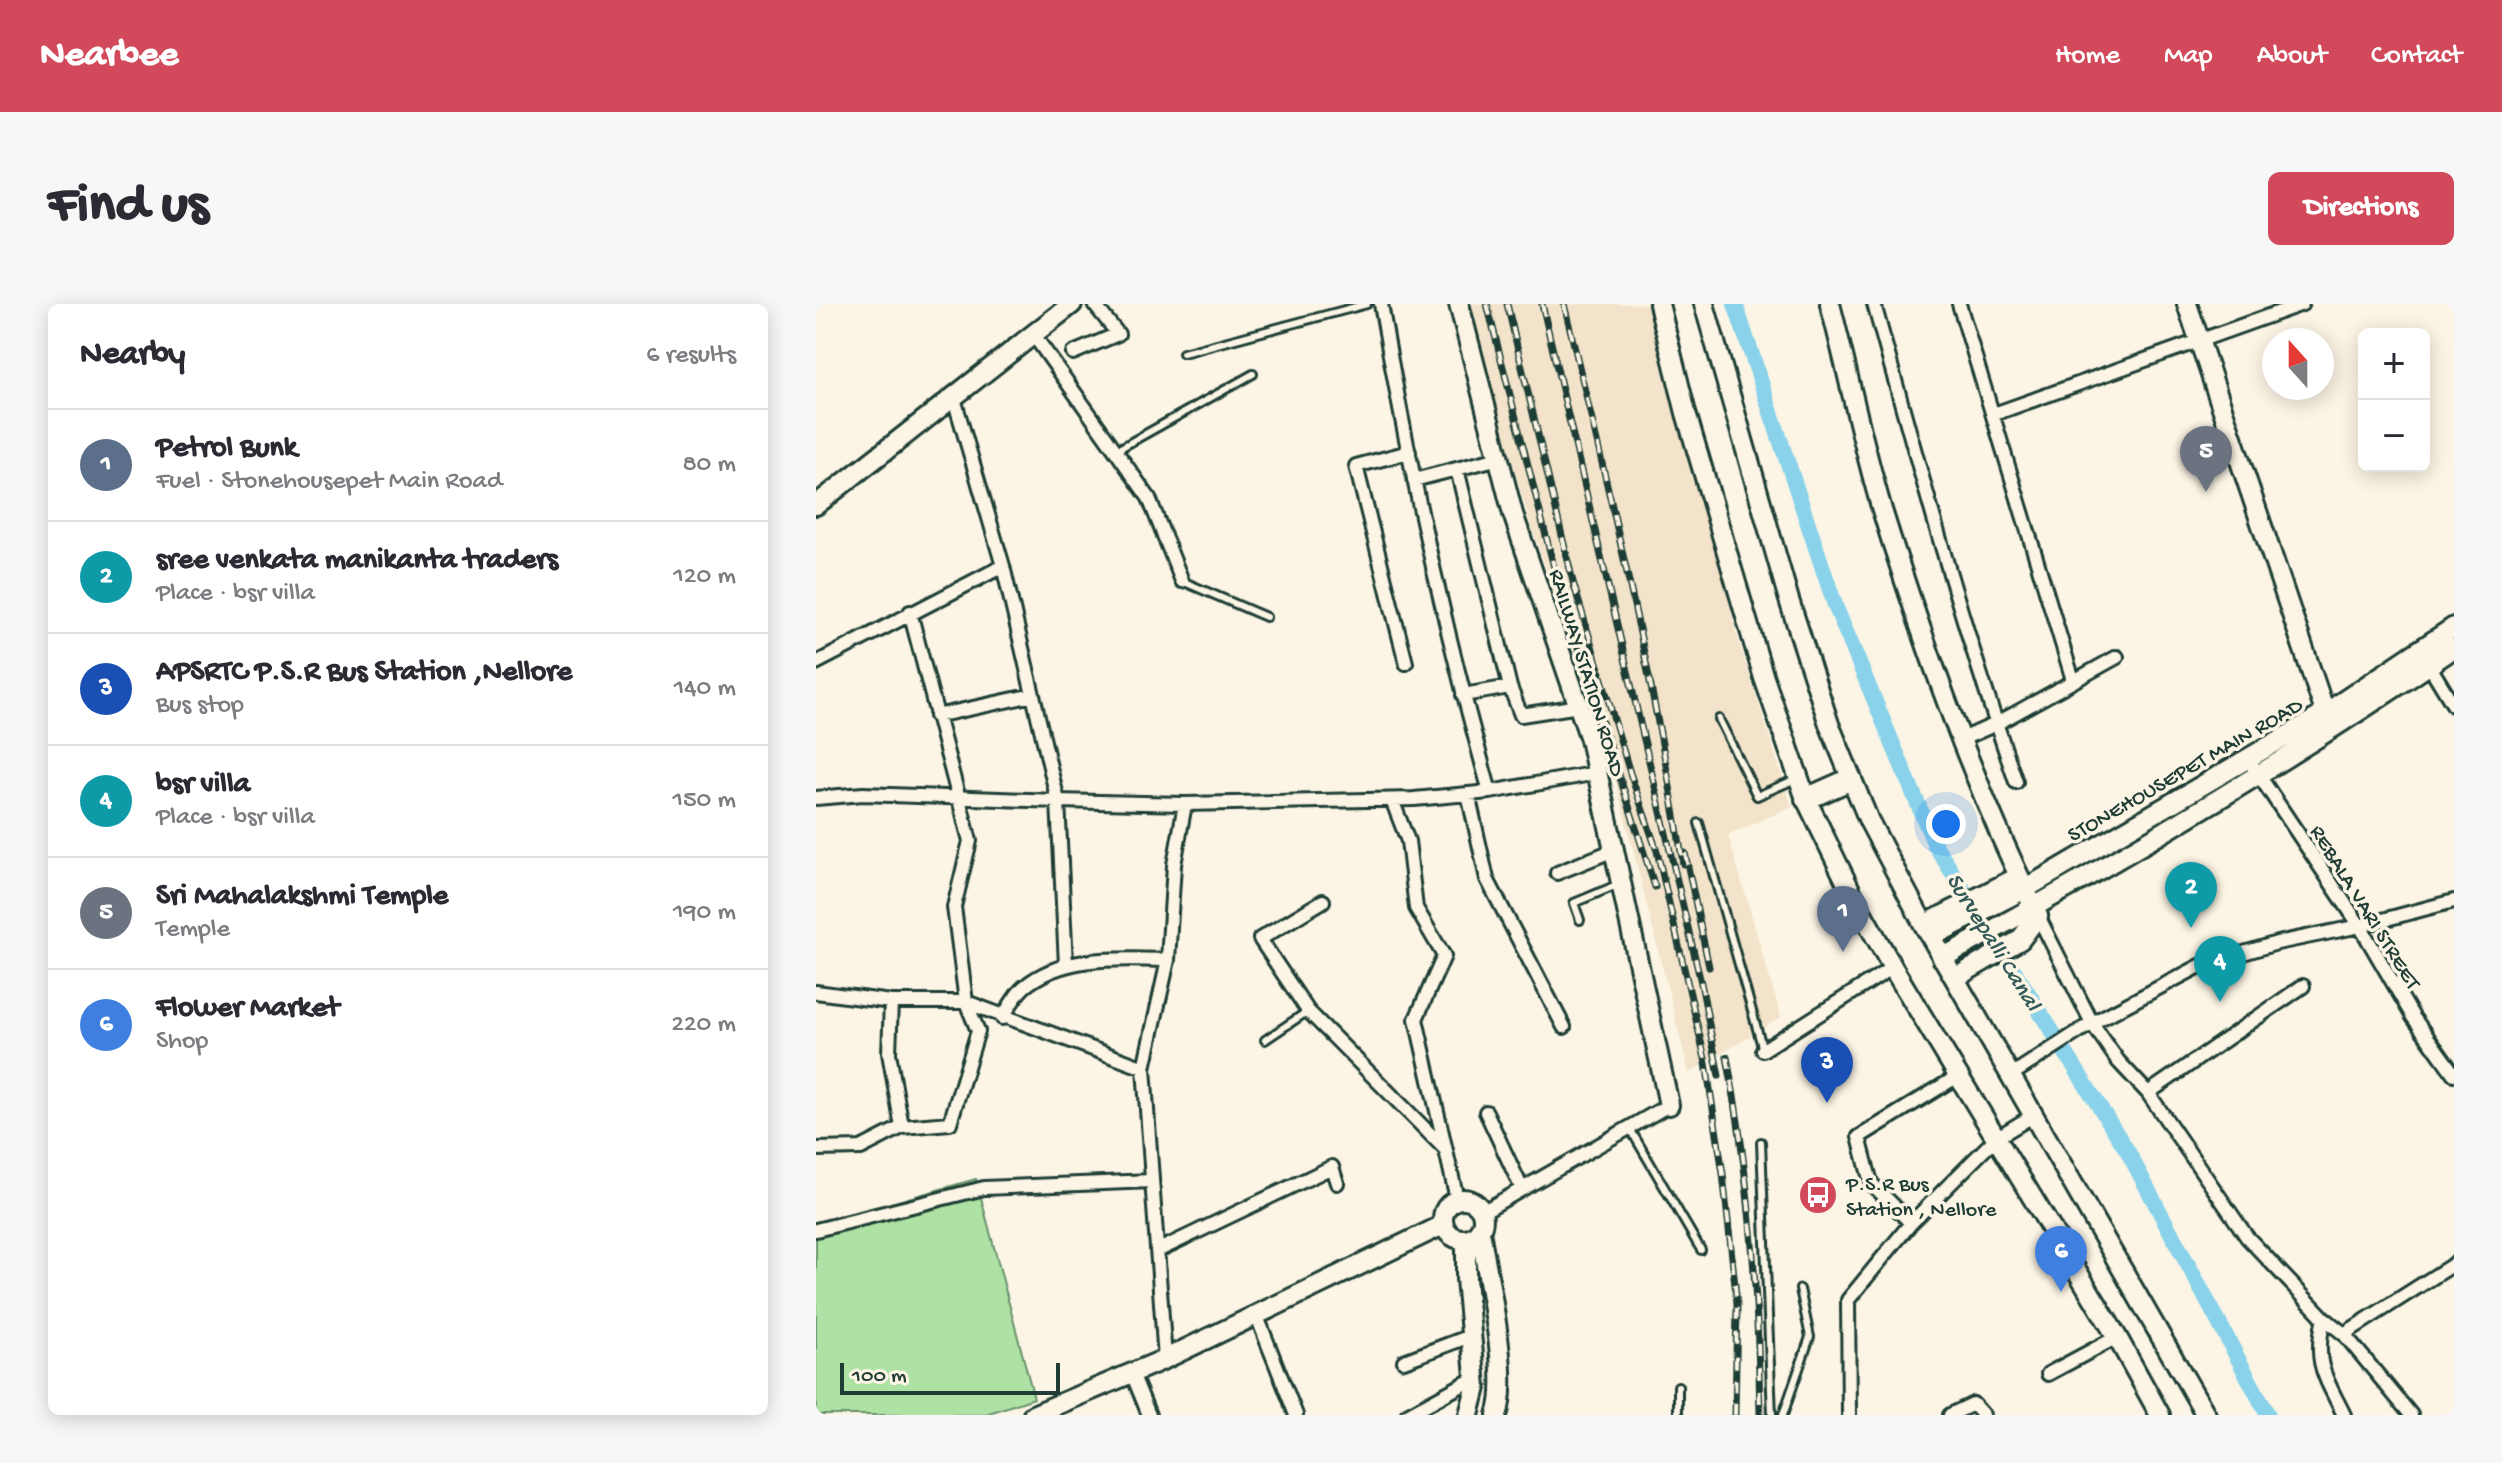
<!DOCTYPE html>
<html lang="en">
<head>
<meta charset="utf-8">
<style>
	body { margin:0; font-family:"Gochi Hand",sans-serif; background:#f7f7f7; color:#2b2b33 }
	.controls { position:absolute; right:24px; top:24px; display:grid; overflow:hidden; border-radius:12px; box-shadow:0 4px 20px #0003 }
	.controls button { width:72px; height:72px; display:grid; place-items:center; padding:0; border:0; border-bottom:2px solid #e1e1e2; background:#fff; color:#2b2b33; font:40px sans-serif }
	.compass { position:absolute; left:1446px; top:24px; width:72px; height:72px; border-radius:50%; background:#fff; box-shadow:0 4px 20px #0003; rotate:339deg }
	.scale { position:absolute; left:24px; bottom:20px; width:220px; box-sizing:border-box; padding-left:8px; border:4px solid #1f3d34; border-top:0; font-size:22px; line-height:28px; white-space:nowrap; color:#1f3d34; -webkit-text-stroke:6px #fcf5e5; paint-order:stroke }
	.you { position:absolute; left:1130px; top:520px; width:28px; height:28px; margin:-20px; border:6px solid #fff; border-radius:50%; background:#1a73e8; box-shadow:0 0 0 12px #1a73e833 }
	.badge { display:grid; place-items:center; width:52px; height:52px; border-radius:50%; background:#d1495b; color:#fff; font-size:26px; font-weight:700 }
	.pin { position:absolute; translate:-50% -66px; filter:drop-shadow(0 2px 4px #0008) }
	.pin::after { content:''; position:absolute; top:42px; width:28px; height:24px; background:inherit; clip-path:polygon(0 0,100% 0,50% 100%) }
	.list { margin:0; padding:0; list-style:none }
	h2 { display:flex; justify-content:space-between; align-items:center; height:104px; margin:0; padding:0 32px; font-size:34px }
	h2 small { font-size:26px; font-weight:400; color:#7c7c81 }
	.list li { display:grid; grid-template-columns:52px 1fr auto; gap:24px; align-items:center; box-sizing:border-box; height:112px; padding:0 32px; border-top:2px solid #e1e1e2 }
	.list b { display:block; font-size:30px; white-space:nowrap }
	.list p { margin:0; font-size:26px; white-space:nowrap; color:#7c7c81 }
	.list em { font-size:26px; font-style:normal; color:#7c7c81 }
	.map { position:relative; flex:none; width:1638px; height:1111px; overflow:hidden; border-radius:12px }
	header { display:flex; align-items:center; gap:48px; box-sizing:border-box; height:112px; padding:0 40px; background:#d1495b; color:#fff }
	header strong { font-size:38px }
	nav { display:flex; gap:44px; margin-inline-start:auto; font-size:28px }
	.intro { display:flex; align-items:center; justify-content:space-between; box-sizing:border-box; height:192px; padding:0 48px }
	h1 { margin:0; font-size:56px }
	.button { padding:20px 36px; border-radius:12px; background:#d1495b; color:#fff; font-size:28px; font-weight:700 }
	main { display:flex; gap:48px; padding:0 48px }
	aside { flex:1; background:#fff; border-radius:12px; box-shadow:0 4px 20px #0003 }
	.map>svg:first-child { display:block }
	.built { fill:#f2e3ca }
	.green { fill:#aee2a4; stroke:#66906c; stroke-width:2 }
	.lines { fill:none; stroke-linecap:round; stroke-linejoin:round }
	.canal { stroke:#89d2ea; stroke-width:16 }
	.lane-casing { stroke:#1f3d34; stroke-width:12 }
	.street-casing { stroke:#1f3d34; stroke-width:18 }
	.secondary-casing { stroke:#1f3d34; stroke-width:24 }
	.primary-casing { stroke:#1f3d34; stroke-width:26 }
	.lane { stroke:#fcf5e5; stroke-width:6 }
	.street { stroke:#fcf5e5; stroke-width:12 }
	.secondary { stroke:#fcf5e5; stroke-width:18 }
	.primary { stroke:#fcf5e5; stroke-width:20 }
	.rail-casing { stroke:#1f3d34; stroke-width:7 }
	.rail { stroke:#fcf5e5; stroke-width:4; stroke-dasharray:12; stroke-linecap:butt }
	.labels { text-anchor:middle; stroke-width:7; stroke-linejoin:round; paint-order:stroke }
	.street-label { font-size:22px; fill:#1f3d34; stroke:#fcf5e5 }
	.poi-label { font-size:22px; fill:#1f3d34; stroke:#fcf5e5; text-anchor:start }
	.water-label { font-size:24px; font-style:italic; fill:#345b58; stroke:#fcf5e5 }
</style>
</head>
<body>
<header>
<strong>Nearbee</strong>
<nav><a>Home</a><a>Map</a><a>About</a><a>Contact</a></nav>
</header>
<div class="intro"><h1>Find us</h1><a class="button">Directions</a></div>
<main>
<aside>
<h2>Nearby<small>6 results</small></h2>
<ul class="list">
<li><span class="badge" style="background:#5c6f8a">1</span><div><b>Petrol Bunk</b><p>Fuel · Stonehousepet Main Road</p></div><em>80 m</em></li>
<li><span class="badge" style="background:#0f9aa8">2</span><div><b>sree venkata manikanta traders</b><p>Place · bsr villa</p></div><em>120 m</em></li>
<li><span class="badge" style="background:#1a4fb4">3</span><div><b>APSRTC P.S.R Bus Station ,Nellore</b><p>Bus stop</p></div><em>140 m</em></li>
<li><span class="badge" style="background:#0f9aa8">4</span><div><b>bsr villa</b><p>Place · bsr villa</p></div><em>150 m</em></li>
<li><span class="badge" style="background:#6b7280">5</span><div><b>Sri Mahalakshmi Temple</b><p>Temple</p></div><em>190 m</em></li>
<li><span class="badge" style="background:#3f7fe0">6</span><div><b>Flower Market</b><p>Shop</p></div><em>220 m</em></li>
</ul>
</aside>
<div class="map">
<svg width="1638" height="1111" viewBox="0 0 1638 1111">
	<rect width="100%" height="100%" fill="#fcf5e5"/>
	<filter id="ink" filterUnits="userSpaceOnUse"><feTurbulence type="fractalNoise" baseFrequency=".0125" numOctaves="2"/><feDisplacementMap in="SourceGraphic" scale="16" xChannelSelector="R" yChannelSelector="G"/><feConvolveMatrix kernelMatrix="1 2 1 2 8 2 1 2 1" color-interpolation-filters="sRGB"/></filter>
	<g filter="url(#ink)">
		<!-- built -->
		<path class="built" d="M650 0H843L920 329 976 503 912 531 965 713 873 769 786 422 714 219Z"/>
		<!-- green -->
		<path class="green" d="M160 875 218 1094 167 1111H0V920Z"/>
		<g class="lines">
			<!-- canal -->
			<path class="canal" d="M919 0 1020 304 1119 541 1312 848 1452 1111"/>
			<!-- lane casing -->
			<g class="lane-casing">
				<path id="lane" d="M367 49 551 0
					M299 147 437 70
					M366 277 450 313
					M903 415 941 492 980 475
					M883 519 947 746
					M764 616 758 599 801 581
					M449 736 492 707
					M813 823 885 946
					M945 838 956 1111
					M862 1082V1111
					M967 1111 994 1033 984 985"/>
			</g>
			<!-- street casing -->
			<g class="street-casing">
				<path id="street" d="M565 0C593 164 629 328 674 488
					M1058 0C1102 160 1146 321 1200 478
					M1143 0 1257 376
					M217 30 333 194 366 277
					M257 49 302 30 278 0
					M137 91 187 262 217 391
					M1178 110 1486 0
					M641 165 694 383
					M598 176 683 154
					M0 359 187 262
					M590 359 540 162 593 148
					M1613 361 1638 402
					M647 391 694 383 705 411 763 402
					M120 412 217 391 242 497 369 500 598 495 674 488 781 469
					M1144 436 1180 420 1301 353
					M1432 455 1544 622 1597 713 1638 770
					M652 490 671 575 748 723
					M0 494 47 490 242 497 250 661
					M576 496 592 537 600 604 628 652 600 715 641 895
					M741 569 798 546
					M507 597 444 635 492 707 630 846
					M1222 612 1276 719 1302 757 1332 789 1431 933 1508 1014 1528 1030 1595 1111
					M0 688 75 698H150L328 764 349 1055
					M75 698 73 749 86 823
					M186 714C193 704 199 691 208 683 247 650 305 655 352 656
					M947 746 1077 663
					M328 764 352 656 358 561 369 500
					M1195 771 1276 719 1384 662 1461 639 1544 622 1638 597
					M1142 772 1043 833 1055 879 1095 919 1180 834 1218 811
					M1332 789 1487 682
					M670 808 706 885
					M0 845 45 844 86 823 134 819 162 727 150 698 138 603 154 537 94 308
					M668 907 853 801
					M0 926 168 884 336 877
					M341 947 516 863 521 879
					M440 1010 480 1111
					M1508 1014C1497 1060 1509 1072 1528 1111
					M1528 1030 1638 960
					M588 1057 657 1031
					M316 1069 333 1111
					M1232 1070 1301 1033
					M591 1111 659 1074
					M1033 1111 1032 996 1095 919
					M1134 1111 1157 1100 1167 1111"/>
			</g>
			<!-- secondary casing -->
			<g class="secondary-casing">
				<path id="secondary" d="M643 0 697 210 774 435 853 801
					M843 0 870 109 948 374 990 495 1042 602 1080 669 1301 1033 1344 1111
					M888 0 973 296 1013 420 1053 517 1108 621 1390 1111
					M1014 0C1032 68 1046 138 1066 206 1109 344 1158 482 1222 612L1204 636 1139 674
					M1371 0 1513 420
					M0 201 256 0
					M1108 621 1202 573
					M1115 633 1209 585 1508 410 1638 323
					M1126 654C1302 558 1473 456 1638 344
					M627 915a20 20 0 1 1 40 0a20 20 0 1 1-40 0Z
					M664 927C671 970 695 1073 681 1111
					M650 936V975L660 1083 653 1111
					M217 1111 349 1055 627 921"/>
			</g>
			<!-- primary casing -->
			<g class="primary-casing">
				<path id="primary" d="M990 495 1035 475"/>
			</g>
			<!-- lane -->
			<use href="#lane" class="lane"/>
			<!-- street -->
			<use href="#street" class="street"/>
			<!-- secondary -->
			<use href="#secondary" class="secondary"/>
			<!-- primary -->
			<use href="#primary" class="primary"/>
			<!-- rail casing -->
			<g class="rail-casing">
				<path id="rail" d="M671 0 744 287 839 583
					M691 0 757 278 814 469 841 547 890 759 907 870 921 1000 919 1111
					M726 0 885 679 903 772
					M748 0C793 185 837 371 867 560
					M869 549 893 663
					M911 753C934 872 942 990 944 1111"/>
			</g>
			<!-- rail -->
			<use href="#rail" class="rail"/>
		</g>
	</g>
	<!-- icons -->
	<defs>
		<g id="bus-disc" transform="scale(2)"><circle r="9.5" fill="#d1495b" stroke="#fcf5e5"/><path d="M-5-6H5V4H4V6H2V4H-2V6H-4V4H-5ZM-3.5-4V0h7V-4ZM-3.5 1.2v1.5H-2V1.2ZM2 1.2v1.5H3.5V1.2Z" fill="#fff"/></g>
	</defs>
	<g fill-rule="evenodd">
		<use href="#bus-disc" x="1002" y="891"/>
	</g>
	<g class="labels">
		<!-- street labels -->
		<g class="street-label">
			<text transform="translate(773 368) rotate(73)" y="8">RAILWAY STATION ROAD</text>
			<text transform="translate(1368 464) rotate(-30)" y="8">STONEHOUSEPET MAIN ROAD</text>
			<text transform="translate(1551 602) rotate(58)" y="8">REBALA VARI STREET</text>
		</g>
		<!-- poi labels -->
		<g class="poi-label">
			<text x="1030" y="886">P.S.R Bus<tspan x="1030" dy="25">Station , Nellore</tspan></text>
		</g>
		<!-- water labels -->
		<g class="water-label">
			<text transform="translate(1179 637) rotate(58)" y="8">Survepalli Canal</text>
		</g>
	</g>
</svg>
<div class="controls">
<button>+</button>
<button>−</button>
</div>
<svg class="compass" viewBox="-18 -18 36 36"><path d="M0-13l5 13h-10z" fill="#e53935"/><path d="M0 13l5-13h-10z" fill="#7c7c81"/></svg>
<div class="scale">100 m</div>
<div class="you"></div>
<div class="pin badge" style="left:1027px;top:648px;background:#5c6f8a">1</div>
<div class="pin badge" style="left:1375px;top:624px;background:#0f9aa8">2</div>
<div class="pin badge" style="left:1011px;top:799px;background:#1a4fb4">3</div>
<div class="pin badge" style="left:1404px;top:698px;background:#0f9aa8">4</div>
<div class="pin badge" style="left:1390px;top:188px;background:#6b7280">5</div>
<div class="pin badge" style="left:1245px;top:988px;background:#3f7fe0">6</div>
</div>
</main>
</body>
</html>
